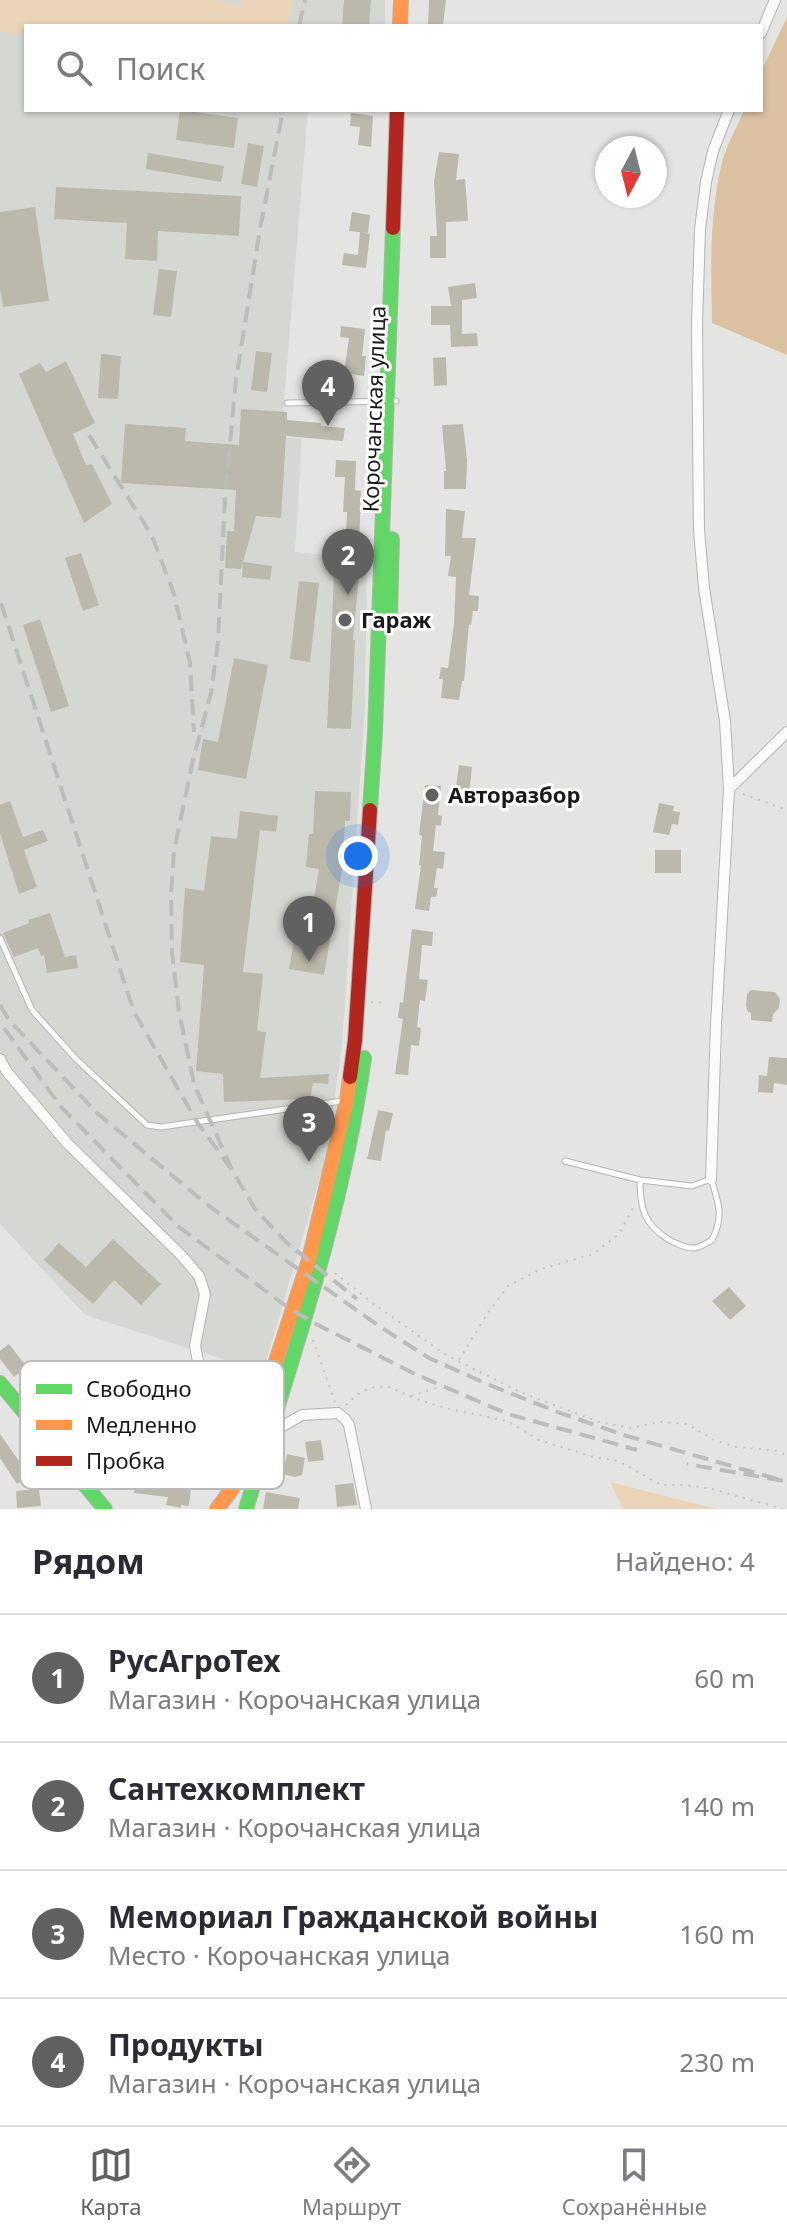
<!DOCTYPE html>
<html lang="ru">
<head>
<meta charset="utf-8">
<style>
	body { margin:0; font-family:"Noto Sans",sans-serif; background:#f2f2f3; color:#2b2b33 }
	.compass { position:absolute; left:595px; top:136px; width:72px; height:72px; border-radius:50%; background:#fff; box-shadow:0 2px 6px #0004; rotate:187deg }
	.you { position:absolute; left:358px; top:856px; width:28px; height:28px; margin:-20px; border:6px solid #fff; border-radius:50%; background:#1a73e8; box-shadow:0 0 0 12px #1a73e833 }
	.badge { display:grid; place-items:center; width:52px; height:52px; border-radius:50%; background:#606160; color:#fff; font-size:26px; font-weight:700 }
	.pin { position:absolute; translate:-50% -66px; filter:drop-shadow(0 2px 4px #0008) }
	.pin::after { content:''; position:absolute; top:42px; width:28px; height:24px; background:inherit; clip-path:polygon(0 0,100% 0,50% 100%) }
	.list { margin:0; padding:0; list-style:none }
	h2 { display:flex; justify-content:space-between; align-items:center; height:104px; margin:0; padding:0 32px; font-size:34px }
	h2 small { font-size:26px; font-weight:400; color:#7c7c81 }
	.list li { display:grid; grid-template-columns:52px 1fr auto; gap:24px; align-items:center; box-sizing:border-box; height:128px; padding:0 32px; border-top:2px solid #e1e1e2 }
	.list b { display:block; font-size:30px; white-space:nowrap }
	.list p { margin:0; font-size:26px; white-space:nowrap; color:#7c7c81 }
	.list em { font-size:26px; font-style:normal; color:#7c7c81 }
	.icon { flex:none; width:44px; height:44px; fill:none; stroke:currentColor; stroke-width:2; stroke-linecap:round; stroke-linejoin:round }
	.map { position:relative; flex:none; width:787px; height:1509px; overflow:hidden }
	.search { position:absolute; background:#fff; box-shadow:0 2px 6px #0004; left:24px; right:24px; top:24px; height:88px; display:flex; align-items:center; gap:20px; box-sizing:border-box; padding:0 28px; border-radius:0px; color:#7c7c81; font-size:30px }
	.sheet { height:616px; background:#fff }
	nav { display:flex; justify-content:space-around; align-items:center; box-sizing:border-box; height:112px; border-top:2px solid #e1e1e2; background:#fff; font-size:22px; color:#7c7c81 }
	nav a { display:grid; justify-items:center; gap:4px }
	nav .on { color:#606160 }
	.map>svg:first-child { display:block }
	.built { fill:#d5d8d2 }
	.green { fill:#ead3b8 }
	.forest { fill:#dbc1a2 }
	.building { fill:#bbb9ab }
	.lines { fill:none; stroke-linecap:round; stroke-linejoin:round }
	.lane-casing { stroke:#b3b4b3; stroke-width:7 }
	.street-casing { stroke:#b3b4b3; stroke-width:12 }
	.fast-casing { stroke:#b3b4b3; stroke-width:16 }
	.slow-casing { stroke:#b3b4b3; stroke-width:16 }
	.jam-casing { stroke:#b3b4b3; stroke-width:16 }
	.path { stroke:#c3c3c2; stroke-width:2; stroke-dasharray:2 6; stroke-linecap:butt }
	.lane { stroke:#fbfbfb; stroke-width:5 }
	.street { stroke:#fbfbfb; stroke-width:10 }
	.fast { stroke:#63d668; stroke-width:14 }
	.slow { stroke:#ff974d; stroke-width:14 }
	.jam { stroke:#b3261e; stroke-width:14 }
	.rail { stroke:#bcbcbc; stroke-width:4; stroke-dasharray:16 8; stroke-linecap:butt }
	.poi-dot { fill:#606160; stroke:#fff; stroke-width:3 }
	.labels { text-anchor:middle; stroke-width:6; stroke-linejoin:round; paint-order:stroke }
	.street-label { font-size:22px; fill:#191a19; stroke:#fff }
	.poi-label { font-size:22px; font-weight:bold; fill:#191a19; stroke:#fff; text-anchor:start }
	.key { fill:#fff; stroke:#bababa; stroke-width:2 }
	.key-label { font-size:22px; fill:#191a19 }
</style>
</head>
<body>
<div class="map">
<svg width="787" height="1509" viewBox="0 0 787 1509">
	<rect width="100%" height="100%" fill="#e4e5e3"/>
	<!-- built -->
	<path class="built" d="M0 0H385V26H26V110H308L281 437 302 439 295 552 367 559 365 706 342 1045 327 1154 263 1372 85 1315 0 1224Z"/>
	<!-- green -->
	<path class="green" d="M0 0H216L241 6 243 0H293L287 26H26V34L0 32Z
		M610 1482 717 1509H623Z"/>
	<!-- forest -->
	<path class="forest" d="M787 17V355L712 323C711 268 709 216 722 162 727 144 737 127 744 110H761V72Z"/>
	<!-- building -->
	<path class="building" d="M344 0H371L369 26H342Z
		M429 0H446L443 26H428Z
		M180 110 238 118 234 148 176 140Z
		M351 113 373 116 371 147 358 145 360 127 350 126Z
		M248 143 264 146 257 187 241 184Z
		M439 152 459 154 456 180 465 179 467 204 468 221 446 222V258H430V236H437L434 181Z
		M148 153 224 166 221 182 146 169Z
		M56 187 241 196 239 236 158 231 157 261 125 259 127 223 54 219Z
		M35 207 49 301 3 307 0 289V212Z
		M352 212 370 215 368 233 349 231Z
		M360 232 370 234 366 268 342 265 344 253 358 255Z
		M159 269 177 271 171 317 153 315Z
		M475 283 477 298 462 300V334L477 333 478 346 451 347 450 325H431V306H451L448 287Z
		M341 326 365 329 362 356H366L364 376 344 373 349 338 340 337Z
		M256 351 272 353 267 392 251 390Z
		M101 354 121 356 118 399 98 398Z
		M446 357 447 385 434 386 433 358Z
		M66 361 95 423 73 434 86 465 92 464 112 504 84 523 19 374 40 363 46 372Z
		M241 409 287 412V420L321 423V426L345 428 343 441 286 436 281 518 256 516 241 569 225 568 227 531H234L236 490 121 483 125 424 186 428 185 441 239 445Z
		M463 424 467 460 466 489H444V471H446L442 425Z
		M336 460 356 461 355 490 361 491 359 550 333 549 334 533 346 534 347 512H343L345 477H335Z
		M446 509 465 511 462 538H476L469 595 479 596 478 611H473L471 625 469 624 464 681H462L459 700 441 698 443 679H439L441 667 448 668 454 623 456 577 448 576 451 556H445Z
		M81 553 99 605 83 611 65 558Z
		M243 562 272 566 270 580 242 577Z
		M334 575 359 577 353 640H355L351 729 327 728Z
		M299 581 319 583 310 662 290 659Z
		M40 619 69 706 51 712 23 625Z
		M234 658 268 665 246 779 198 770 203 739 218 742Z
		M459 765 472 767 469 795 455 794Z
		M425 785 441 786 438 815 442 816 441 826 436 825 433 851 445 852 443 869 437 868 434 888H438L436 897H431L429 911 415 909 421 866 419 865 422 836 419 835Z
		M315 791 351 792 350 821H345L342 870 324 975 289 969 298 918 310 921 319 869 306 867 309 834H313Z
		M10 801 23 837 43 830 48 841 24 850 37 887 19 894 0 833V805Z
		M659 803 674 806 673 811 680 812 678 825 672 824 669 835 653 832Z
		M240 811 278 816 276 832 260 830 243 972 263 974 257 1031 266 1032 260 1078 329 1074 328 1084 313 1083 310 1099 224 1102 223 1074 196 1071 204 965 180 962 185 888 204 891 211 836 237 839Z
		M655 850H681V873H655Z
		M50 913 65 957 76 955 78 968 47 973 44 955 41 956 38 948 14 957 3 933 29 923 28 920Z
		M412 929 433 932 432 946 422 945 419 979 428 980 425 1001 420 1000 417 1027 421 1028 419 1046 411 1045 408 1075 395 1074 403 1019 398 1018 400 1002 403 1003Z
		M751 990 775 992 780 999 779 1008 773 1014 772 1022 751 1020V1013L748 1012 746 1006 747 994Z
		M769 1057 787 1058V1085L774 1083 773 1093 758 1092 759 1075 767 1076Z
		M378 1110 393 1113 389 1131 386 1130 381 1161 367 1159Z
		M113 1239 161 1284 141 1305 114 1280 93 1304 44 1260 59 1243 86 1267Z
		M729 1287 746 1306 730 1320 712 1301Z
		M9 1344 27 1367 14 1377 0 1359V1351Z
		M0 1434 19 1461 22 1459 32 1474 17 1484 0 1458Z
		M321 1440 324 1460 308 1462 305 1442Z
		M287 1454 305 1458 302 1475 295 1477 283 1474Z
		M172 1459 194 1462 189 1506 181 1505V1508L166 1505 168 1497 134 1493 136 1479 169 1483Z
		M353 1483 357 1505 337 1507 335 1485Z
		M39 1489 41 1506 17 1508 16 1491Z
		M266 1492 300 1498 298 1509H263Z"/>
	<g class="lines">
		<!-- lane casing -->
		<g class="lane-casing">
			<path id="lane" d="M287 403 396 401
				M0 938 32 1010 76 1059 147 1125 161 1127 342 1101
				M565 1161 640 1180 692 1186 711 1179C719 1203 724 1217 712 1240 707 1243 699 1248 694 1248 686 1249 676 1243 669 1240 644 1224 640 1209 640 1180"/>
		</g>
		<!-- street casing -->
		<g class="street-casing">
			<path id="street" d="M761 33 775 0
				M729 789 787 732
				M0 1059 7 1072 67 1143 182 1256 199 1276 205 1294 195 1346 208 1412 212 1474 232 1489
				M711 1179 716 1025 729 789 725 721 704 588 699 530 697 324 700 229 706 182 713 151 729 110
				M269 1434 302 1415 338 1413 345 1419 349 1425 366 1509"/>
		</g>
		<!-- fast casing -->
		<g class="fast-casing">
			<path id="fast" d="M390 620 392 539
				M370 810 375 733 393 228
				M0 1383 105 1509
				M246 1509C291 1361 343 1212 364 1058"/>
		</g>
		<!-- slow casing -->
		<g class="slow-casing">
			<path id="slow" d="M400 26 401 0
				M217 1509 232 1489 239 1475 309 1260 347 1100 350 1077"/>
		</g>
		<!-- jam casing -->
		<g class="jam-casing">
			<path id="jam" d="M393 228 397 110
				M350 1077 355 1040 370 810"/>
		</g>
		<!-- path -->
		<path class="path" d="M743 794 787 810
			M371 1002 385 1003
			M335 1273 371 1302 446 1355 520 1392 599 1422 631 1428 660 1422 687 1424 714 1440 736 1447 773 1450 787 1455
			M313 1340 335 1402
			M459 1360 489 1311 508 1286 541 1269 593 1254 619 1234 633 1208
			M411 1396 442 1386
			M346 1405 358 1394 370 1388 386 1386 420 1400 445 1408 507 1421 539 1440 594 1457 618 1461 661 1485H686L712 1489 783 1509"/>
		<!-- lane -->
		<use href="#lane" class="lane"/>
		<!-- street -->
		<use href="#street" class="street"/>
		<!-- fast -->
		<use href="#fast" class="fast"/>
		<!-- slow -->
		<use href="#slow" class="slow"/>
		<!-- jam -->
		<use href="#jam" class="jam"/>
		<!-- rail -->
		<path class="rail" d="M299 26 305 0
			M89 435 152 536 174 594 190 663 194 732
			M1 603 134 1012 197 1122 232 1170 255 1209 287 1243 357 1299
			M0 1005 9 1020 97 1113 209 1206 379 1326 429 1358 487 1384 563 1414 627 1436 784 1481 687 1464
			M4 1028 61 1107 179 1227 286 1306 312 1322 417 1375 508 1414 637 1450
			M232 1170 194 1084 179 1012 172 952 171 894 174 851 193 760 211 693 218 642 225 496 236 380 260 229 283 110"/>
	</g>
	<!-- markers -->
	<g class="poi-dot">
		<circle cx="345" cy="620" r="8"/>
		<circle cx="432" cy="795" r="8"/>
	</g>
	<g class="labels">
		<!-- street labels -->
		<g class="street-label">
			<text transform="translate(374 409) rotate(-88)" y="8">Корочанская улица</text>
		</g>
		<!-- poi labels -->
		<g class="poi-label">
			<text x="361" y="628">Гараж</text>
			<text x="448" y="803">Авторазбор</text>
		</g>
	</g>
	<!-- legend -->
	<rect x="20" y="1361" width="264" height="128" rx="12" class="key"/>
	<rect x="36" y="1384" width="36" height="10" fill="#63d668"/>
	<rect x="36" y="1420" width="36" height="10" fill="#ff974d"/>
	<rect x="36" y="1456" width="36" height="10" fill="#b3261e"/>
	<g class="key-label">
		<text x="86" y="1397">Свободно</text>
		<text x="86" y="1433">Медленно</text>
		<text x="86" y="1469">Пробка</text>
	</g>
</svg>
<svg class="compass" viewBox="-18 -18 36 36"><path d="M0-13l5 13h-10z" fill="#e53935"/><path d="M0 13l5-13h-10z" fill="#7c7c81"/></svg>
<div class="you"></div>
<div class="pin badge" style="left:309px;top:962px">1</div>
<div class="pin badge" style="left:348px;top:595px">2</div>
<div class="pin badge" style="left:309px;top:1162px">3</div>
<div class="pin badge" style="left:328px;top:426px">4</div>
<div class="search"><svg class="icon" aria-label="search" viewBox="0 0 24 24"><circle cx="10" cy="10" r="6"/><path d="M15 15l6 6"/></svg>Поиск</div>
</div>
<section class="sheet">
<h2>Рядом<small>Найдено: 4</small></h2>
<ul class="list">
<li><span class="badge">1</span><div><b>РусАгроТех</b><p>Магазин · Корочанская улица</p></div><em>60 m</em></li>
<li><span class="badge">2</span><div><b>Сантехкомплект</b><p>Магазин · Корочанская улица</p></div><em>140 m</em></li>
<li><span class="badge">3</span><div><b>Мемориал Гражданской войны</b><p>Место · Корочанская улица</p></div><em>160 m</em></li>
<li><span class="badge">4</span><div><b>Продукты</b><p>Магазин · Корочанская улица</p></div><em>230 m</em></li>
</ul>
</section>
<nav>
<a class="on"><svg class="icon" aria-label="map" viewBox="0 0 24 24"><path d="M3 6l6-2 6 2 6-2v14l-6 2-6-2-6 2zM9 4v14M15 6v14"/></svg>Карта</a>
<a><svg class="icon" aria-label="directions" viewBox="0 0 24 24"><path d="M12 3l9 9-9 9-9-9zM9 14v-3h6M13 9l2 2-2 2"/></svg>Маршрут</a>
<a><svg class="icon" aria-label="saved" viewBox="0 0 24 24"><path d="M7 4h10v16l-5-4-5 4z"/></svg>Сохранённые</a>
</nav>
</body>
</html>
